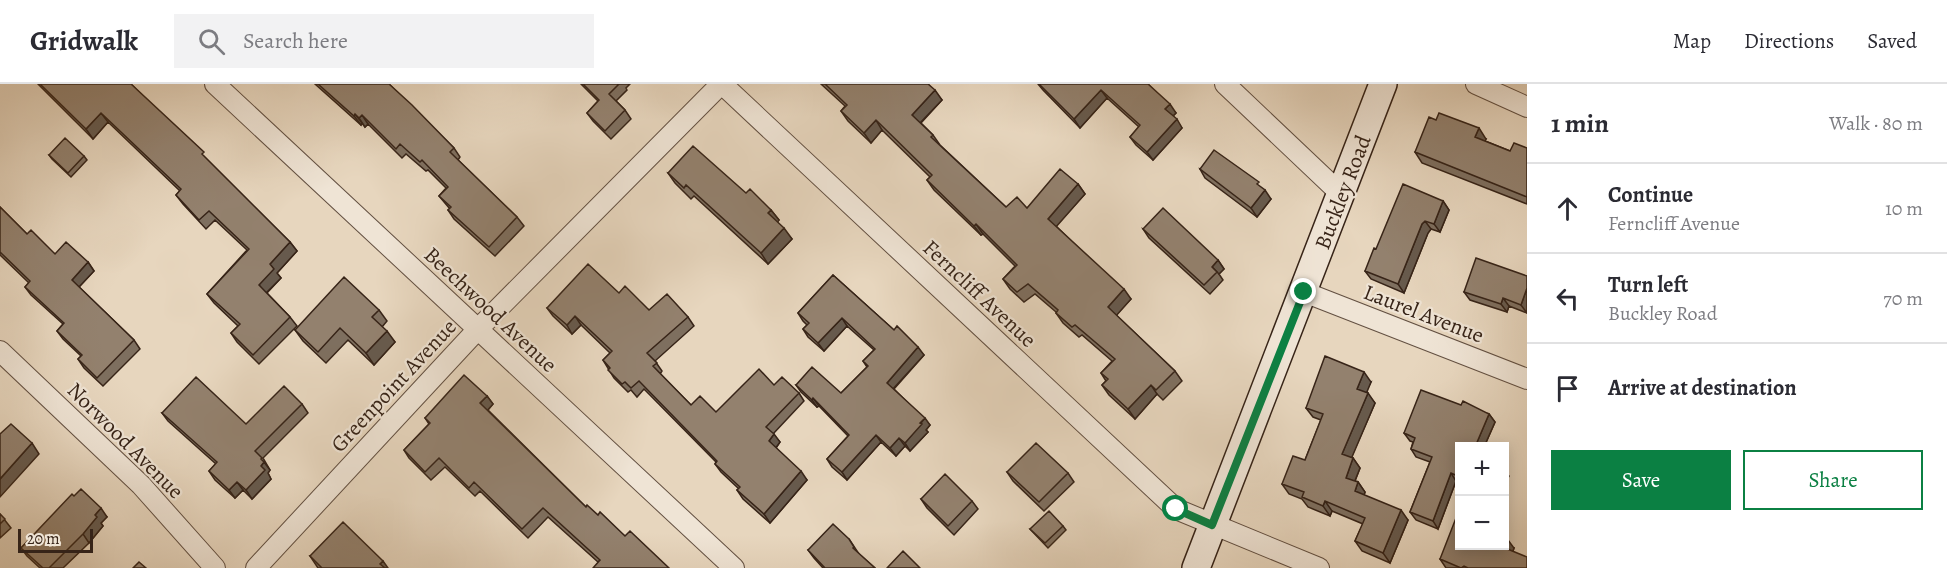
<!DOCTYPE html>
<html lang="en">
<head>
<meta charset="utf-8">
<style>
	body { margin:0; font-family:Alegreya,serif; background:#f2f2f3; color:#2b2b33 }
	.controls { position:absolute; right:18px; bottom:18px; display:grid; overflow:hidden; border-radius:0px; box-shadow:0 3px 15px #0003 }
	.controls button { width:54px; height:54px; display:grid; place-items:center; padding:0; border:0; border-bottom:2px solid #e1e1e2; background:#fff; color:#2b2b33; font:30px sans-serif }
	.scale { position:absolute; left:18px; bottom:15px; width:75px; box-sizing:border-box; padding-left:6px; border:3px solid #372418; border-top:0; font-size:16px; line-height:21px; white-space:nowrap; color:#372418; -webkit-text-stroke:4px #efe4d5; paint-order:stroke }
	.stop { position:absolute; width:18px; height:18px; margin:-14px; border:4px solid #0b8043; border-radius:50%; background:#fff }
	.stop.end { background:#0b8043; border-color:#fff; box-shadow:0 2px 6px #0008 }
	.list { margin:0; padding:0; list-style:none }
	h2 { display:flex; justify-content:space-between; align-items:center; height:78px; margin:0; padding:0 24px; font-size:26px }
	h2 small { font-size:20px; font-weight:400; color:#7c7c81 }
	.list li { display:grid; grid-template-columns:39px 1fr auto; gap:18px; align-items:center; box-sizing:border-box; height:90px; padding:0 24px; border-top:2px solid #e1e1e2 }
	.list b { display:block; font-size:22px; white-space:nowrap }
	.list p { margin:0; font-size:20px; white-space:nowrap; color:#7c7c81 }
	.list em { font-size:20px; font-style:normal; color:#7c7c81 }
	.actions { display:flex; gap:12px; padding:18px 24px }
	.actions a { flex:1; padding:14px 0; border:2px solid #0b8043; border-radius:0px; text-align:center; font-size:21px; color:#0b8043 }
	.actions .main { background:#0b8043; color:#fff }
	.icon { flex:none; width:33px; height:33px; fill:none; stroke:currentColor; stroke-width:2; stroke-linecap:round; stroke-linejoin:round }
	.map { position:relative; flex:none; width:1527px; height:484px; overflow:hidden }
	header { display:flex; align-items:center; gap:36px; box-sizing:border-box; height:84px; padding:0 30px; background:#fff; border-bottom:2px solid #e1e1e2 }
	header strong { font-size:28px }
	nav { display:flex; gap:33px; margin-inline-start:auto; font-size:21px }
	.search { width:420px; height:54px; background:#f2f2f3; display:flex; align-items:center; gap:15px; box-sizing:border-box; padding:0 21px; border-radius:0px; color:#7c7c81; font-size:22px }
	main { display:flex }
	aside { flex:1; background:#fff }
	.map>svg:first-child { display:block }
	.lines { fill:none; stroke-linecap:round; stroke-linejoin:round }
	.street-casing { stroke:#635042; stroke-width:22 }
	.secondary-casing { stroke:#372418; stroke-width:30 }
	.street { stroke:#efe4d5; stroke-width:20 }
	.secondary { stroke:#efe4d5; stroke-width:27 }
	.wall { fill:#7e6f5f; stroke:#372418; stroke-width:1.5 }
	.shaded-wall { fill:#675a4d; stroke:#372418; stroke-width:1.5 }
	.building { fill:#93816e; stroke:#372418; stroke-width:1.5 }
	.route { stroke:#0b8043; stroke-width:8 }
	.labels { text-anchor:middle; stroke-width:4.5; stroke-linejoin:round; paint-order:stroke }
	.street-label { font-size:22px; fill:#372418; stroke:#efe4d5 }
</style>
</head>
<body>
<header>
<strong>Gridwalk</strong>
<div class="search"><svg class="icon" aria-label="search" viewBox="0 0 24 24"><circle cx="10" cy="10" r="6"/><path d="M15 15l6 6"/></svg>Search here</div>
<nav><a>Map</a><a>Directions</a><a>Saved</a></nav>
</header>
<main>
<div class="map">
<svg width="1527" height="484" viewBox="0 0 1527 484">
	<rect width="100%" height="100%" fill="#e7d6be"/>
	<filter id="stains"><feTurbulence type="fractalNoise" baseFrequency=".00333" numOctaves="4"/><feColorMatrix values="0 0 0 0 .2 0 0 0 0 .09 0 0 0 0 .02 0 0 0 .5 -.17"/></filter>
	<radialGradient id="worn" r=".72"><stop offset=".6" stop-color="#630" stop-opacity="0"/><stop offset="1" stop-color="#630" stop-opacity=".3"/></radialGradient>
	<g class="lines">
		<!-- street casing -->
		<g class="street-casing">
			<path id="street" d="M215 0 734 484
				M722 0 1176 425 1319 484
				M1225 0 1341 110
				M1476 0 1527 23
				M1304 208 1527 295
				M0 267 141 401 215 484
				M256 484 478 245 721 0"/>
		</g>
		<!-- secondary casing -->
		<g class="secondary-casing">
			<path id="secondary" d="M1196 484 1383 0"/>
		</g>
		<!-- street -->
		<use href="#street" class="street"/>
		<!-- secondary -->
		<use href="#secondary" class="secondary"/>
	</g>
	<!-- wall -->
	<path class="wall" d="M38 0H131L290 158 297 167 277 189 281 194 267 209 290 233 297 242 259 280 237 258 231 249 238 242 214 219 207 210 247 166 215 136 206 145 183 120 176 111 180 107 108 38 93 55Z
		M315 0H389L454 64 460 73 458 76 517 133 524 142 495 172 454 135 448 126 450 125 439 112 446 104 428 86 426 87 406 70 402 74 368 40 365 43 362 39 361 41Z
		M581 0H630L626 4 627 6 616 17 625 26 631 35 611 55 593 37 587 29 598 17Z
		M821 0H928L942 16 921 39 933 51 940 61 1006 123 1027 124 1078 100 1085 110 1056 142 1131 215 1116 231 1175 287 1182 297 1163 316 1157 310 1135 335 1109 311 1102 301 1106 297 1101 289 1112 277 1082 251 1079 253 1063 239 1056 229V228L1035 210 1024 218 1010 205 1003 195 1015 182 983 150 981 151 934 106 927 96 930 93 882 46 871 59 848 37 841 27 845 22Z
		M1038 0H1148L1176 29 1173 32 1182 44 1153 76 1136 61 1130 53 1139 43 1107 14 1080 44 1043 6Z
		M1486 55 1485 57 1510 67 1527 64V120L1422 79 1415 68Z
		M49 71 84 72 87 76 71 93 52 75Z
		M1200 85 1271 115 1257 133 1205 94Z
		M668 89 746 109 771 126 779 136 777 138 792 155 768 180 694 112 691 115 675 99Z
		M1443 117 1449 126 1440 148 1431 145 1428 149 1404 209 1371 195 1365 187Z
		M0 123 27 150 55 170 88 178 94 187 79 203 134 256 140 265 103 302 84 284 78 275 81 272 63 255 57 247 63 240 31 211 25 203 29 199 0 171Z
		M1143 145 1218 176 1224 185 1219 190 1223 196 1210 210 1149 154Z
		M833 191 894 246 924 271 894 305 930 341 926 346 928 348 910 367 905 362 896 372 881 358 847 396 832 383 827 375 848 352 819 322 817 323 801 308 796 301 841 309 867 283 863 277 874 266 847 242 824 267 808 253 803 245 807 241 803 237 798 229Z
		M1527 192V229L1509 222 1507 228 1470 216 1464 208Z
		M619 209 649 226 688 233 694 242 655 277 662 287 660 290 691 321 716 328 774 301 799 309 804 317 773 350 780 358 776 364 807 396 770 439 743 415 737 406 739 405 721 388 715 380 716 378 644 305 637 313 631 306 628 308 614 294 603 276 610 269 581 241 572 250 553 232 547 224Z
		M379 226 387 237 382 243 395 258 374 281 348 256 326 279 303 257 295 246Z
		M1371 298 1366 308 1375 319 1351 374H1353L1360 384 1355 397 1358 398 1365 408 1364 411 1408 436 1390 479 1362 467 1355 457 1363 440 1332 427 1330 432 1308 423 1302 415 1289 410 1282 400 1305 376 1321 336 1313 333 1306 324Z
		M487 312 493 320 488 326 586 423 598 431 625 452 598 478 548 433 528 454 480 407 475 412 445 383 431 396 409 374 404 366 429 340 425 334Z
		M302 320 308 329 263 374 270 386 268 389 271 395 252 415 243 406 235 414 215 396 209 387 216 380 168 337 162 329 246 340Z
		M1461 321 1489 330 1495 338 1484 363H1460V399L1456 397 1438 445 1416 436 1410 428 1430 378 1416 373 1411 365 1413 358 1410 357 1404 349Z
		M1007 388 1068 389 1074 398 1044 427 1013 397Z
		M74 412 107 433 101 439 103 442 89 459 63 484H40L27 472 21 464Z
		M921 415 972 417 978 425 954 451 927 424Z
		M0 430 11 444 0 454Z
		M1063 442 1066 446 1048 464 1030 445Z
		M849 455 859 470 875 484H823L814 474 808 466Z
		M1514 464 1513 467 1527 484H1446L1440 475Z
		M310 472 388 484H318Z"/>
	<!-- shaded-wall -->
	<path class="shaded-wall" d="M935 6 942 16 919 40 912 31Z
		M1101 6 1107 14 1080 44 1074 35Z
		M1170 20 1176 29 1171 34 1165 25Z
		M101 29 108 38 93 55 86 45Z
		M355 30 362 39 361 41 354 32Z
		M362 31 368 40 365 43 359 34Z
		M1177 35 1182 44 1153 76 1147 68Z
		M876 36 882 46 871 59 864 49Z
		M1479 44 1486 55 1482 63 1475 53Z
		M1078 100 1085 110 1055 144 1048 135Z
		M1265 106 1271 115 1257 133 1251 124Z
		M1443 117 1449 126 1440 148 1434 140Z
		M771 126 779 136 776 140 768 129Z
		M1425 137 1431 145 1428 149 1404 209 1398 200 1422 140Z
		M976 140 983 150 981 151 974 142Z
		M784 144 792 155 768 180 761 169Z
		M290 158 297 167 277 189 281 194 265 210 259 201 270 180Z
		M1218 176 1224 185 1219 190 1212 183Z
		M88 178 94 187 78 204 72 196Z
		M1527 204V229L1521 221Z
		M1124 205 1131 215 1115 233 1108 223Z
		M1503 214 1509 222 1507 228 1501 220Z
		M575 232 581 241 572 250 567 241Z
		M842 234 847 242 824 267 818 259Z
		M387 247 395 258 374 281 366 269Z
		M918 263 924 271 892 306 887 299Z
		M1364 288 1371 298 1364 315 1357 305Z
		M1151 301 1157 310 1135 335 1128 325Z
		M1368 309 1375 319 1349 380 1342 370Z
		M487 312 493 320 486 328 480 319Z
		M813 314 819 322 817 323 812 316Z
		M1489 330 1495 338 1484 363H1475Z
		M925 334 930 341 926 346 928 348 910 367 905 359Z
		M774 350 780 358 775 365 769 357Z
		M876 351 881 358 847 396 842 388Z
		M899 354 905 362 896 372 890 364Z
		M32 359 39 370 0 413V395Z
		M1353 374 1360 384 1352 404 1346 394Z
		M264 378 270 386 268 389 271 395 252 415 246 406 261 382Z
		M1504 386 1509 392 1504 401Z
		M801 387 807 396 770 439 764 430Z
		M1451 389 1456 397 1438 445 1433 437Z
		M237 398 243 406 235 414 229 406Z
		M1358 398 1365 408 1362 417 1355 407Z
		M1325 417 1332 427 1330 432 1323 422Z
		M101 424 107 433 101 439 103 442 89 459 83 450 95 431Z
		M1401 426 1408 436 1390 479 1383 469Z
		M1508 456 1514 464 1511 472 1505 464Z
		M383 477 388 484H383L380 480Z"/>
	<!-- building -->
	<path class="building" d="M40 0H131L204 68 202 70 290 158 270 180 274 185 259 201 290 233 253 271 231 249 240 240 207 210 249 165 209 127 199 136 176 111 181 105 101 29 86 45Z
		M318 0H389L412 21 454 64 450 68 517 133 489 163 448 126 451 123 439 112 448 103 422 76 420 78 400 60 396 65 362 31 359 34 355 30 354 32Z
		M583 0H619L609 10 625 26 605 47 587 29 599 16Z
		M825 0H928L935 6 912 31 933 51 931 53 1006 123 1017 113 1027 124 1060 85 1078 100 1048 135 1124 205 1108 223 1175 287 1156 306 1151 301 1128 325 1102 301 1108 295 1101 289 1115 275 1075 241 1072 243 1056 229 1058 226 1028 200 1017 208 1003 195 1017 181 976 140 974 142 927 96 932 91 876 36 864 49 841 27 847 21Z
		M1039 0H1148L1170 20 1165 25 1177 35 1147 68 1130 53 1140 41 1101 6 1074 35Z
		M1439 29 1479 44 1475 53 1510 67 1514 59 1527 64V113L1415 68 1429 33 1436 36Z
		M65 54 84 72 68 89 49 71Z
		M693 62 746 109 750 105 771 126 768 129 784 144 761 169 686 101 684 104 668 89Z
		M1214 66 1259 98 1257 100 1265 106 1251 124 1200 85Z
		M1403 100 1443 117 1434 140 1425 137 1422 140 1398 200 1365 187 1374 164 1376 165Z
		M0 123 27 150 31 146 55 170 66 158 88 178 72 196 134 256 97 294 78 275 82 271 57 247 64 239 25 203 30 197 0 168Z
		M1163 124 1218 176 1212 183 1217 188 1204 201 1143 145Z
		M1476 174 1527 192V204L1521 221 1503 214 1501 220 1464 208Z
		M588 180 619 209 625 202 649 226 667 210 688 233 647 269 657 279 653 282 691 321 700 312 716 328 759 285 774 301 782 293 799 309 766 343 774 350 769 357 801 387 764 430 737 406 740 403 715 380 717 377 639 297 631 304 625 298 622 300 608 286 610 284 603 276 612 267 575 232 567 241 547 224Z
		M833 191 894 246 897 242 918 263 887 299 925 334 920 339 922 340 905 359 899 354 890 364 876 351 842 388 827 375 849 351 813 314 812 316 796 301 812 283 841 309 868 282 863 277 875 265 842 234 818 259 803 245 809 239 798 229Z
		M344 193 379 226 372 233 387 247 366 269 340 244 318 268 295 246Z
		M1325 272 1364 288 1357 305 1368 309 1342 370 1353 374 1346 394 1358 398 1355 407 1401 426 1383 469 1355 457 1365 434 1325 417 1323 422 1302 413 1304 408 1282 400 1293 372 1305 376 1323 330 1306 324Z
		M464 291 487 312 480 319 586 423 587 421 598 431 600 428 625 452 630 447 669 484H593L600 476 543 424 522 445 474 398 469 404 439 374 425 388 404 366 430 339 425 334Z
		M196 293 246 340 284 302 302 320 255 367 262 374 261 375 264 378 261 382 265 386 246 406 237 398 229 406 209 387 217 378 162 329Z
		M1421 306 1461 321 1463 317 1489 330 1475 363H1460V393L1451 389 1433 437 1410 428 1432 373 1411 365 1415 354 1404 349Z
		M11 340 32 359 0 395V350Z
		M1036 359 1068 389 1039 418 1007 388Z
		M945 390 972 417 948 442 921 415Z
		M81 405 101 424 95 431 97 433 83 450 49 484H43L21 464 72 410 74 412Z
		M1049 427 1063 442 1045 459 1030 445Z
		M0 430 5 435 0 440Z
		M1456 434 1460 436V462H1504V454L1508 456 1505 464 1527 473V484H1468L1464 482 1461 484 1440 475Z
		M343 438 383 477 380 480 385 484H322L310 472Z
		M833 440 849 455 854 463 853 464 875 484H825L808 466Z
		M903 467 920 484H887Z
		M139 478 146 484H133Z"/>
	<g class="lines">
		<!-- route -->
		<path class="route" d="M1176 425 1212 441 1304 208"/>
	</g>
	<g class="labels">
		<!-- street labels -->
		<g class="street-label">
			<text transform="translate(1342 108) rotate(-69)" y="8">Buckley Road</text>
			<text transform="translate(980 209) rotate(43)" y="8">Ferncliff Avenue</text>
			<text transform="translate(491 225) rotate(43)" y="8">Beechwood Avenue</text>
			<text transform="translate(1424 229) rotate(21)" y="8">Laurel Avenue</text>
			<text transform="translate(393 301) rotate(-47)" y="8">Greenpoint Avenue</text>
			<text transform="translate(126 356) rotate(45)" y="8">Norwood Avenue</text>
		</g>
	</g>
	<rect width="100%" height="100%" filter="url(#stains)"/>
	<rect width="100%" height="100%" fill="url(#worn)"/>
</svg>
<div class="controls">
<button>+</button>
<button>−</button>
</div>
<div class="scale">20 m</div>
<div class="stop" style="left:1176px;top:425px"></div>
<div class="stop end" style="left:1304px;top:208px"></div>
</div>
<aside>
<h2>1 min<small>Walk · 80 m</small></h2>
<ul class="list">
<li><svg class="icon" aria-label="ahead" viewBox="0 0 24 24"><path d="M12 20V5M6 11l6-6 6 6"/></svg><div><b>Continue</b><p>Ferncliff Avenue</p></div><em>10 m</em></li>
<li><svg class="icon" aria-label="left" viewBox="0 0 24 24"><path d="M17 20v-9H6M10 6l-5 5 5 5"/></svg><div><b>Turn left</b><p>Buckley Road</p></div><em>70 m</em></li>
<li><svg class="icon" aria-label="arrive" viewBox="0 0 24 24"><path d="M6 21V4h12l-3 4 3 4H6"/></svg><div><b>Arrive at destination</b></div></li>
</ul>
<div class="actions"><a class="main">Save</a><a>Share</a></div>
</aside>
</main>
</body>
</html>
